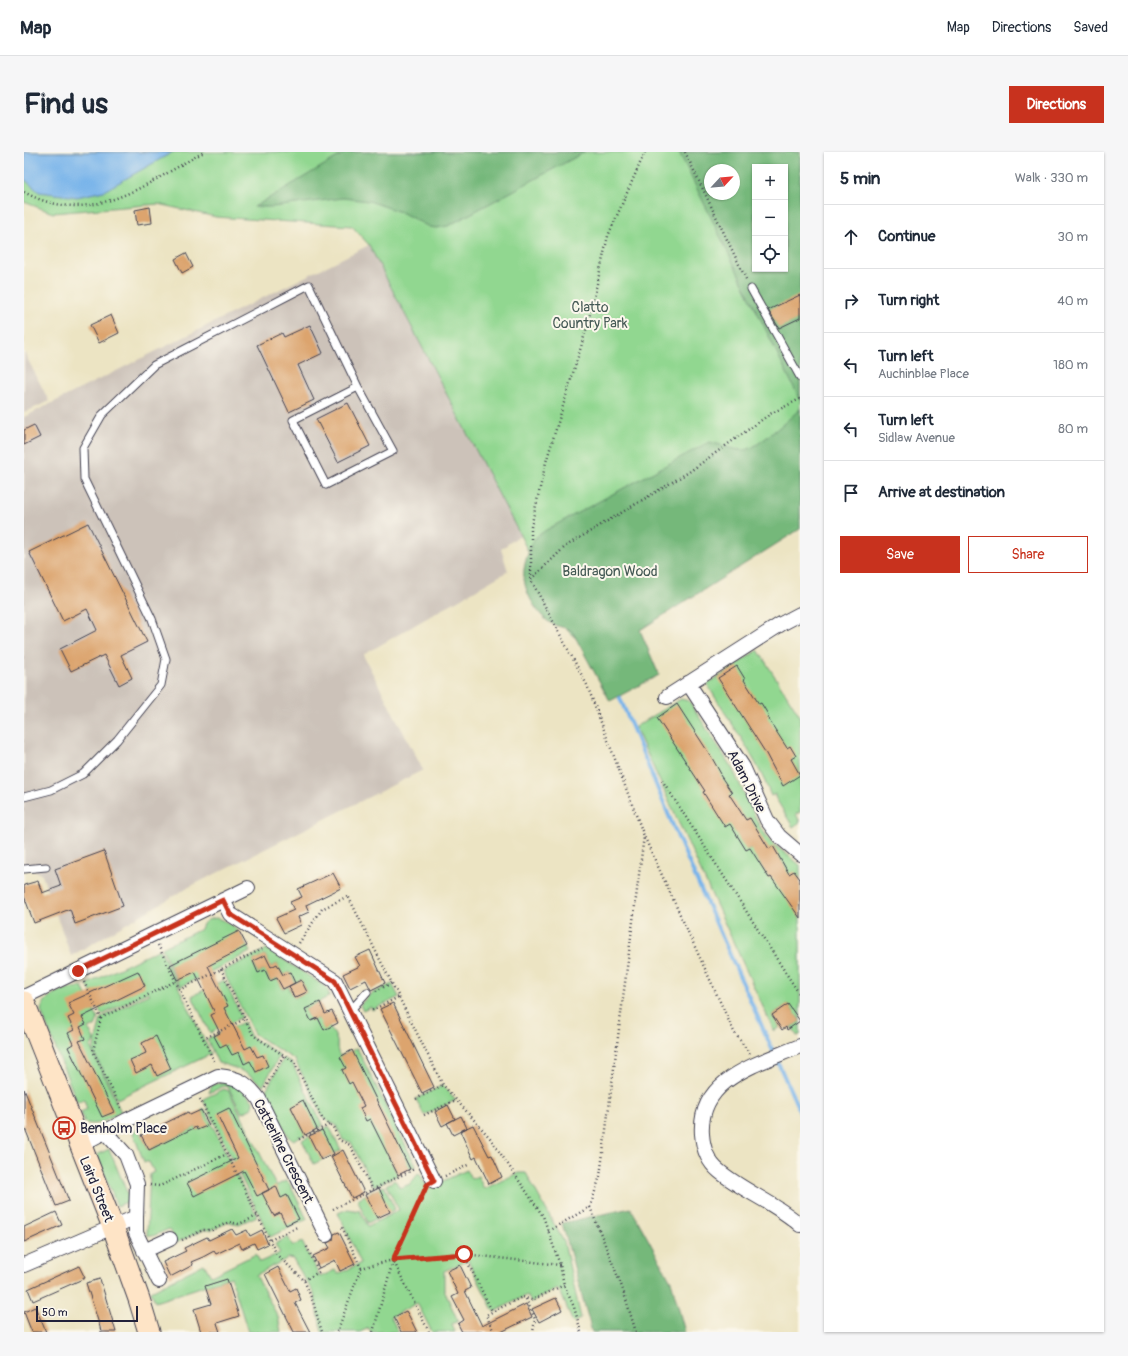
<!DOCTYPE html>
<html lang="en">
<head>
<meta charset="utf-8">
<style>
	body { margin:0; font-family:Pangolin,sans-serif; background:#f6f6f7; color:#1f2937 }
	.controls { position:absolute; right:12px; top:12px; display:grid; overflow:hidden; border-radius:0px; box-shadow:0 1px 3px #0004 }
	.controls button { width:36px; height:36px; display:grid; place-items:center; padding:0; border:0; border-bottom:1px solid #e0e1e3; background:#fff; color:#1f2937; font:20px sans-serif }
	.compass { position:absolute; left:680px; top:12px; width:36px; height:36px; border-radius:50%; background:#fff; box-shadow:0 1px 3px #0004; rotate:64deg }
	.scale { position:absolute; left:12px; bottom:10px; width:102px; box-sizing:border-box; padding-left:4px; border:2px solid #22223b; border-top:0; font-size:11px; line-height:14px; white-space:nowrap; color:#22223b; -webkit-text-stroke:3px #fbf7ec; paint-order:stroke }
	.stop { position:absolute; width:12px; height:12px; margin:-9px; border:3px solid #c8321e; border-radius:50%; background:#fff }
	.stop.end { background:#c8321e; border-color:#fff; box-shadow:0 1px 4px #0008 }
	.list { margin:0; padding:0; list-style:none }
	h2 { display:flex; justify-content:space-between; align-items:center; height:52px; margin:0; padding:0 16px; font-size:17px }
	h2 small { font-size:13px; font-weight:400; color:#747a83 }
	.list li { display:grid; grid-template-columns:26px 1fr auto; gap:12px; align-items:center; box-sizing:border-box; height:64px; padding:0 16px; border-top:1px solid #e0e1e3 }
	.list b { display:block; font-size:15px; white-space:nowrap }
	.list p { margin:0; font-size:13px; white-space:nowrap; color:#747a83 }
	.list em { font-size:13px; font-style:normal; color:#747a83 }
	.actions { display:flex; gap:8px; padding:12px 16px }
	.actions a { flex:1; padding:9px 0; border:1px solid #c8321e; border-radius:0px; text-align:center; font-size:14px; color:#c8321e }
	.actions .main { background:#c8321e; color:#fff }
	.icon { flex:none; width:22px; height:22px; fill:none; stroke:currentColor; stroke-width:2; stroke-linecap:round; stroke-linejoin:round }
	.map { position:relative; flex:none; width:776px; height:1180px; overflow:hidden; border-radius:0px }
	header { display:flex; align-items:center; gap:24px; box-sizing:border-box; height:56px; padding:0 20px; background:#fff; border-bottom:1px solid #e0e1e3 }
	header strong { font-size:19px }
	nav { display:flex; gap:22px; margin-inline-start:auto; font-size:14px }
	.intro { display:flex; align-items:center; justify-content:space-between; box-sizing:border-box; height:96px; padding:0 24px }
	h1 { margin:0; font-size:28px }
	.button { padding:10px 18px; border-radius:0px; background:#c8321e; color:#fff; font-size:14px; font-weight:700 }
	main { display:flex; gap:24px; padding:0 24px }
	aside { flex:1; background:#fff; border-radius:0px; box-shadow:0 1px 3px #0004 }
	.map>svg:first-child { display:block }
	.industrial { fill:#ccc2b9 }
	.green { fill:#91d790; stroke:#5a7c66; fill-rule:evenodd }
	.forest { fill:#74b87a; stroke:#4b6d5a; fill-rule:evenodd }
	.water { fill:#78b4ea; stroke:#4d6b92 }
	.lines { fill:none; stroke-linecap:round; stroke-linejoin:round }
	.stream { stroke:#78b4ea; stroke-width:4 }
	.building { fill:#dca46e }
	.lane-casing { stroke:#403f4f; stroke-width:9 }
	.street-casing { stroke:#403f4f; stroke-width:16 }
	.secondary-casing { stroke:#403f4f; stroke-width:23 }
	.path { stroke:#403f4f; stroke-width:2.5; stroke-dasharray:1 3; stroke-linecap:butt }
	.lane { stroke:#fff; stroke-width:7 }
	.street { stroke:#fff; stroke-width:14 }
	.secondary { stroke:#fee4c6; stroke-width:21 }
	.route { stroke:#c8321e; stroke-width:5 }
	.labels { text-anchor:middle; stroke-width:4; stroke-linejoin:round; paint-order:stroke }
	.park-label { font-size:14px; fill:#435854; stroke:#fbf7ec }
	.street-label { font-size:14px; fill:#22223b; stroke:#fbf7ec }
	.poi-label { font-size:14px; fill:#22223b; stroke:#fbf7ec; text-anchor:start }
</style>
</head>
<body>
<header>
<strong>Map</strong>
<nav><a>Map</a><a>Directions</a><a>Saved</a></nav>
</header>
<div class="intro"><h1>Find us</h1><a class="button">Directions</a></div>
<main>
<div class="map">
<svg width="776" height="1180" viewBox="0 0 776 1180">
	<rect width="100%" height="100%" fill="#fbf7ec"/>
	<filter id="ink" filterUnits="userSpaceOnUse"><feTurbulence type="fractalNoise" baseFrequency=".025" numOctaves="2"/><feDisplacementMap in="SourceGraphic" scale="8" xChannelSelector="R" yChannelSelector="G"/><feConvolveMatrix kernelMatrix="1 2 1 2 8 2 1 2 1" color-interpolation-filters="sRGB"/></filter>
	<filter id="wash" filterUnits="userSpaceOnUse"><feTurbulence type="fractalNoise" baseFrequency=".012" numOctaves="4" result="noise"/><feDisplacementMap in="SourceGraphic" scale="16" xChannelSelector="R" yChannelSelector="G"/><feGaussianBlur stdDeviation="0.9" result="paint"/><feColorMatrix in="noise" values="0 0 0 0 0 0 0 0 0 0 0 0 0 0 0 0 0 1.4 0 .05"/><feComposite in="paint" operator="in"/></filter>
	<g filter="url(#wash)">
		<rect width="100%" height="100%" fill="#ece4c3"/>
		<!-- industrial -->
		<path class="industrial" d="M345 93 496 383 477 397 484 419 339 503 399 618 165 735 47 804 18 723 0 712V265Z
			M0 200 25 249 0 261Z"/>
		<!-- green -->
		<path class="green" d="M0 0H776V367L573 508 541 475 496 383 345 93 328 74 192 65 134 52 29 61 0 50ZM731 15H761V117H731ZM686 18H710V42H686Z
			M734 498 776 564V660L772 662 776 670 769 675 751 645V642L747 644C732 604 705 569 683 532Z
			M657 547 665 549 709 618 736 675 747 690 776 713V883L773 884 768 875 776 869 764 852 748 863 756 875 750 879 611 575ZM726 666 739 688 723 698 709 676ZM749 695 762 716 745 726 732 705Z
			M192 766C213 772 217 782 226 800L156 835 138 796 177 777C179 769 184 767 192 766Z
			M136 797 187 902 93 947 69 899 77 866 125 842 124 840 78 863 63 832Z
			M243 797 302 835 306 844 281 857 287 869 294 866C302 872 310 878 313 889 314 895 312 898 316 904L333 896 392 1014 386 1017 379 1003 367 1009 374 1023 349 1035 327 990 319 988 312 973 300 967 271 908 230 882 199 819ZM241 803 247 815 253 812 259 823 266 820 271 831 277 828 283 840 270 846 264 834 259 837 253 826 246 829 241 818 234 821 229 809Z
			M200 828 218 865 186 881 168 844Z
			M368 832 375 845 348 858 347 855 339 859 336 853 346 842Z
			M58 835 74 867 71 874 65 877 70 887 68 893 66 894 97 960C85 966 74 976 60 970L57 960 63 957 60 947 53 950 17 859C20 841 42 836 58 835Z
			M220 870 227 885 256 903 239 934C225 921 212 915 194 911L183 887Z
			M260 906 268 911 299 974 269 988 265 986 242 938Z
			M201 930 214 933 229 949 228 956 218 961 204 935 200 934 185 941 188 933Z
			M419 933 432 948 400 963 392 947Z
			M200 937 205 939 252 1034 261 1029 265 1031 283 1067 246 1085 179 947Z
			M180 956 233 1064 215 1072 205 1070 188 1078H179L152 1091 145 1077 129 1084 123 1083 126 1022 130 1020 125 1010H120L109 981 114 977 125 998 172 975 173 978 184 973 177 958Z
			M305 974 317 998 290 1012 278 988Z
			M85 997 105 1045 103 1050 93 1054 73 1003Z
			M443 1018 447 1027 454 1024 460 1037 494 1021H502L540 1090 557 1166 549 1171 537 1141 533 1137 507 1150 503 1143 470 1160 444 1108 420 1119V1138L434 1169 428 1172 431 1180H408L393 1151 367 1165 374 1180H347L345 1176 336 1180H298L290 1142 269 1107 264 1106 232 1123 254 1165 257 1180H224L207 1125 131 1150 127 1139 180 1112 187 1124 232 1102 236 1110 256 1101 251 1092 264 1085 269 1094 278 1090 296 1125 311 1118 314 1122 337 1111 314 1061 324 1057 336 1059 344 1074 375 1058 362 1033 371 1028 376 1036 386 1032 395 1021 404 1036Z
			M360 1034 371 1057 344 1071 333 1047Z"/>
		<!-- forest -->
		<path class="forest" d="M322 0H561L424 74 412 76 405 75 379 61 345 49 319 46 249 55H230Z
			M655 0H776V248ZM731 15H761V117H731ZM686 18H710V42H686Z
			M776 257V377L616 478 635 523 586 549 548 479C542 475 534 475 528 472 514 464 502 443 500 427 498 417 504 398 510 388 512 384 518 381 522 378L685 290C697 292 709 299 721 298 732 297 766 266 776 257Z
			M607 1056 647 1129 661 1180H568L538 1071Z"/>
		<!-- water -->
		<path class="water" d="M0 0H149L80 39 53 45 15 40 0 27Z"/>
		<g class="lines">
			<!-- stream -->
			<path class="stream" d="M596 546 655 688 776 960"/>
		</g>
		<g id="blocks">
			<!-- building -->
			<path class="building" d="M126 55 128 71 113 73 111 58Z
				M162 101 169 115 158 121 151 107Z
				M776 143V166L755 176 744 158Z
				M87 163 95 181 75 191 66 173Z
				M286 173 299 201 274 213 290 248 265 260 233 193 258 181 260 185Z
				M324 251 346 294 314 310 292 267Z
				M10 273 16 285 0 293V278Z
				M64 371 123 490 97 503 108 526 95 533 80 503 47 519 36 497 73 478 63 457 39 469 5 400Z
				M713 514 721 527 720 528 735 552 737 551 745 564 743 565 763 596 766 594 772 604 767 607 776 623 759 634 741 600 694 526Z
				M653 552 688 606 697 622 696 623 708 641 705 642 722 668 726 666 745 697 749 694 765 722 770 719 776 727V766L747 725 745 726 726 696 722 698 706 672 701 675 679 640 681 639 633 566Z
				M80 699 99 754 51 772 46 757 10 771 0 744V733L14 729 18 741 37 734 31 717Z
				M309 721 317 736 282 753 285 760 274 765 277 773 260 781 252 766 270 758 266 750 278 745 274 737Z
				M215 779 223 794 184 814 204 854 200 856 221 897 227 894 233 905 239 903 244 914 232 920 226 909 220 912 215 900 208 903 202 892 196 895 190 884 196 881 187 863 191 861 171 820 153 828 146 813Z
				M346 798 361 831 347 838 342 828 326 836 319 822 336 814 331 805Z
				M241 803 247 815 253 812 259 823 266 820 271 831 259 837 253 826 246 829 241 818 234 821 229 809Z
				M114 819 121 834 58 865 62 872 56 875 61 887 55 889 90 960 78 965 44 895 49 892 44 881 50 878 44 866 50 863 44 851Z
				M277 828 283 840 270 846 265 834Z
				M296 850 301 862 308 859 314 871 300 878 294 866 287 869 281 857Z
				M369 851 410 935 398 941 356 857Z
				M764 852 776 869 763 878 762 875 758 878 748 863Z
				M132 884 147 917 133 924 128 913 112 921 106 908 122 901 118 891Z
				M328 898 386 1017 374 1023 346 967 342 969 336 956 340 954 328 930 325 932 318 918 322 916 316 905Z
				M0 937 45 1049 32 1054 0 974Z
				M279 948 293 977 281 983 267 955Z
				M424 953 431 967 418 974 411 960Z
				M205 956 245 1038 233 1044 220 1019 170 1044 163 1031 214 1006 193 962Z
				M177 958 185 973 173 978 172 975 125 998 117 983 164 960 166 963Z
				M437 964 443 976 429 983 423 971Z
				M449 973 465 1004 468 1003 478 1025 465 1032 452 1005 449 1007 436 979Z
				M298 978 310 1002 297 1008 285 984Z
				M319 998 340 1040 328 1046 307 1005Z
				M252 1034 257 1046 263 1043 275 1067 262 1073 256 1061 250 1064 238 1041Z
				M355 1036 366 1060 353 1066 341 1043Z
				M32 1060 38 1073 0 1090V1075Z
				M208 1077 212 1083 223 1078 226 1084 238 1078 244 1092 233 1097 230 1091 218 1097 215 1091 192 1102 190 1099 179 1105 167 1110 169 1113 146 1125 139 1110 162 1099 160 1096 183 1085 185 1088Z
				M315 1080 331 1112 316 1119 311 1108 295 1116 289 1104 306 1096 303 1091 309 1088 310 1082Z
				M436 1113 447 1136 441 1139 458 1174 502 1152 508 1165 477 1180H438L434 1172 440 1168 428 1145 434 1142 423 1119Z
				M55 1114 61 1126 9 1149 4 1137Z
				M254 1115 266 1139 272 1136 277 1148 271 1151 286 1180H270L241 1122Z
				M76 1127 89 1170 92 1180H77L76 1175 62 1131Z
				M203 1127 215 1164 193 1171 196 1180H177L170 1157 187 1152 181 1134Z
				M532 1146 538 1158 515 1170 508 1157Z
				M11 1155 17 1168 22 1180H8L5 1173 0 1160Z
				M382 1159 385 1164 393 1180H377L370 1165Z"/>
		</g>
	</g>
	<g filter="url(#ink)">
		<use href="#blocks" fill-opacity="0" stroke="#403f4f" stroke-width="1"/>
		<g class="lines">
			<!-- lane casing -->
			<g class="lane-casing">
				<path id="lane" d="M727 137 776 225
					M0 645 27 638 59 622 93 588 137 533 142 507 128 467 60 327 59 296 78 263 130 213 285 133 334 235 369 299 302 333 269 268 334 235
					M0 717 22 715
					M326 859 343 840"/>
			</g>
			<!-- street casing -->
			<g class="street-casing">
				<path id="street" d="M664 531 719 615 743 668 755 684 776 702
					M643 545 757 472 776 462
					M199 748 206 762 311 829 410 1029
					M0 845 224 736
					M776 894C735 912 674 926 678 982 679 996 684 1010 695 1019 720 1040 752 1051 776 1073
					M56 993 103 968 194 924C215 926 222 930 235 947L302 1083
					M112 1065V1081L135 1129
					M120 1099 146 1087
					M0 1113 112 1065 113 1032 102 1003 81 980"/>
			</g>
			<!-- secondary casing -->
			<g class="secondary-casing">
				<path id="secondary" d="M0 850 89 1075 115 1147 125 1180"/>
			</g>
			<!-- path -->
			<path class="path" d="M621 0 584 84 563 175 522 310 507 375V428L563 533 620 684 710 880 726 902
				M661 0 723 129
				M0 40C67 77 121 32 180 0
				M507 427 542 394 665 320 746 262 776 247
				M638 628 776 843
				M275 791 298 757 324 744 419 933 466 986 519 1064 536 1113 540 1133 550 1155 557 1180
				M134 793 191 911
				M197 817 229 883 270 910 299 968 309 975 315 988 326 993 349 1038
				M60 830 77 866 69 899 97 956
				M155 838 238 797
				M352 839 368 831
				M348 858 375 845
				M77 866 152 829
				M179 887 221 867
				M241 936 260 903
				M176 947 253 1103 280 1128 289 1150 298 1180
				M392 947 419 933
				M400 963 432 948
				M275 987 305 973
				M421 1024 446 1012
				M126 1033 136 1034 203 1002
				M401 1038 369 1108 405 1180
				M566 1055 598 1135 612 1180
				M309 1057 390 1017
				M524 1079 566 1055 576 1024 620 684
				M158 1088 179 1078H188L205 1070 215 1072 233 1064
				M246 1088 273 1075
				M440 1103 468 1159
				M337 1116 369 1108 440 1102 536 1113
				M280 1128 295 1120 282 1093
				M502 1147 511 1167 509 1180
				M313 1180 337 1116 318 1075
				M349 1180 369 1109
				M470 1180 462 1163 498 1145 508 1148 540 1133"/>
			<!-- lane -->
			<use href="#lane" class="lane"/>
			<!-- street -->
			<use href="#street" class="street"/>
			<!-- secondary -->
			<use href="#secondary" class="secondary"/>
		</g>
	</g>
	<g class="lines" filter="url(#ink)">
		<!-- route -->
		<path class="route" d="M54 819 199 748 206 762 311 829 410 1029 403 1033 369 1108 440 1102"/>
	</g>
	<!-- icons -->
	<defs>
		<g id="bus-ring" transform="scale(1.15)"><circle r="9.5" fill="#fbf7ec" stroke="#c8321e" stroke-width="1.5"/><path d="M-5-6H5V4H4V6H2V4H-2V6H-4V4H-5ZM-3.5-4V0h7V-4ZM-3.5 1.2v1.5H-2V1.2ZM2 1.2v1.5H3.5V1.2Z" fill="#c8321e"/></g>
	</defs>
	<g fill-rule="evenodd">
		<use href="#bus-ring" x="40" y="976"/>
	</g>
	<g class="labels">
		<!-- park labels -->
		<g class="park-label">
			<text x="566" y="160">Clatto<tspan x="566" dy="16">Country Park</tspan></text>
			<text x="586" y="424">Baldragon Wood</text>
		</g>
		<!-- street labels -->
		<g class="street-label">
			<text transform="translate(723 629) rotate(63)" y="5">Adam Drive</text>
			<text transform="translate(260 999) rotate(63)" y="5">Catterline Crescent</text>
			<text transform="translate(73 1037) rotate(68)" y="5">Laird Street</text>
		</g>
		<!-- poi labels -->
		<g class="poi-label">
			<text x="56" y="981">Benholm Place</text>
		</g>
	</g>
</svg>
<div class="controls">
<button>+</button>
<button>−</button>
<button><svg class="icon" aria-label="locate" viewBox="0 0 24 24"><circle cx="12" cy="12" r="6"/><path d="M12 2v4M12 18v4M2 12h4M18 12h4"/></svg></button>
</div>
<svg class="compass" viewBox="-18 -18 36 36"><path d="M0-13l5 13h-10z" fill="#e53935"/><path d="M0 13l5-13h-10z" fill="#747a83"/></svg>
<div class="scale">50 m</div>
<div class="stop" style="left:440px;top:1102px"></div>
<div class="stop end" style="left:54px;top:819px"></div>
</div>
<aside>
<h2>5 min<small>Walk · 330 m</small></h2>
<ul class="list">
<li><svg class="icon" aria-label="ahead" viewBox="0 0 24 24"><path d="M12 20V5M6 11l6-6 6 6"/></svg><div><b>Continue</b></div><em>30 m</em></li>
<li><svg class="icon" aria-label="right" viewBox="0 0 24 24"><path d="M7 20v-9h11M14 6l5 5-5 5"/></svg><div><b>Turn right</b></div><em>40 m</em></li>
<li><svg class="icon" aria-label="left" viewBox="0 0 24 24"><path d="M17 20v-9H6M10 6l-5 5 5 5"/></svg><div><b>Turn left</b><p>Auchinblae Place</p></div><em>180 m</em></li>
<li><svg class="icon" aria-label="left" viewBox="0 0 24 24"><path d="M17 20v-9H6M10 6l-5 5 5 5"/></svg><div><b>Turn left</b><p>Sidlaw Avenue</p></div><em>80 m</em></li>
<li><svg class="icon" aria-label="arrive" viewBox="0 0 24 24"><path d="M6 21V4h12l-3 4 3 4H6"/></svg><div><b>Arrive at destination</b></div></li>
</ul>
<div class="actions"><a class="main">Save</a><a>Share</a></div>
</aside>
</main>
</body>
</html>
